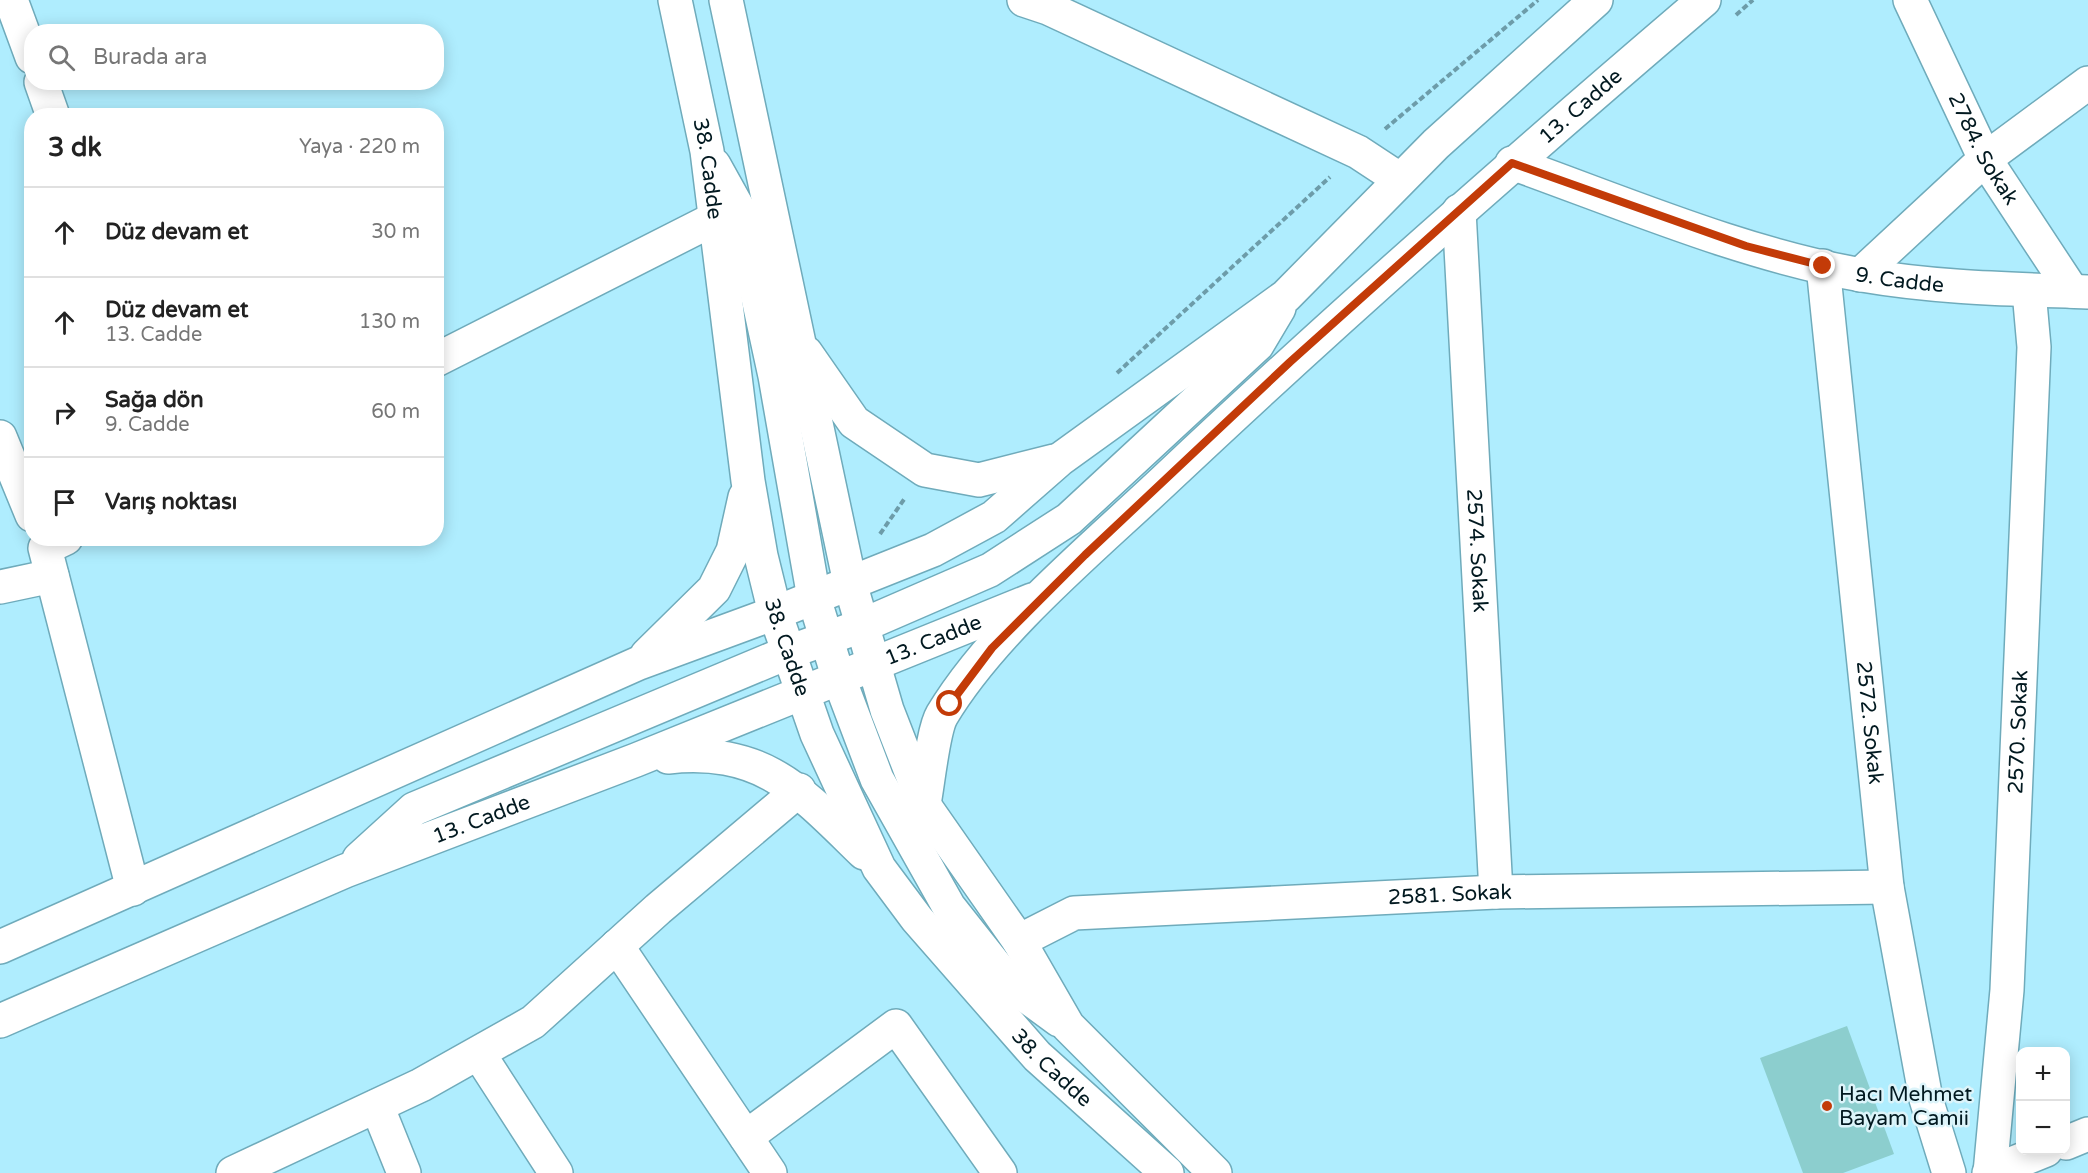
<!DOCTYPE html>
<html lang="tr">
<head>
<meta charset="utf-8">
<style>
	body { margin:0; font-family:"Varela Round",sans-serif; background:#f6f6f6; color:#222 }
	.controls { position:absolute; right:18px; bottom:18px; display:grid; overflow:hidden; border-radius:12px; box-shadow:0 3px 15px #0003 }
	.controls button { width:54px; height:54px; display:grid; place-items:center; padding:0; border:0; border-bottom:2px solid #e0e0e0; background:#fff; color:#222; font:30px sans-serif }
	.stop { position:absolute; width:18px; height:18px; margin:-14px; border:4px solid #c33b08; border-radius:50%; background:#fff }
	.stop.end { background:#c33b08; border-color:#fff; box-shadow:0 2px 6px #0008 }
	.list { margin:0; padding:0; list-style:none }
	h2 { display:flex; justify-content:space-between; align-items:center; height:78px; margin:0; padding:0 24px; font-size:26px }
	h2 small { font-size:20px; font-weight:400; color:#767676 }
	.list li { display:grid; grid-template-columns:39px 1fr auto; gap:18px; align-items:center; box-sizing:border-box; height:90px; padding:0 24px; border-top:2px solid #e0e0e0 }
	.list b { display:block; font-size:22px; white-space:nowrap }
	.list p { margin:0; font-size:20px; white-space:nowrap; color:#767676 }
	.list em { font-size:20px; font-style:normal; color:#767676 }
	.icon { flex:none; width:33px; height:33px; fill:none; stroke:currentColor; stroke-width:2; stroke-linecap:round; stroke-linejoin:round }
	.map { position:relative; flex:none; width:2088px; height:1173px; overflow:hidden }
	.search { position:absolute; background:#fff; box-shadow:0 3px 15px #0003; left:24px; top:24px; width:420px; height:66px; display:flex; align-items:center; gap:15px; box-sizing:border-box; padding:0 21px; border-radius:24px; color:#767676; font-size:22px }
	.panel { position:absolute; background:#fff; box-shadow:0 3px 15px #0003; left:24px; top:108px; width:420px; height:438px; border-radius:24px }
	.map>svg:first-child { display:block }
	.building { fill:#8ccece }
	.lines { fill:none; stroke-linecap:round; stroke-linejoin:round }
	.street-casing { stroke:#6fabbb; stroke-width:36 }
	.secondary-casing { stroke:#6fabbb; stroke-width:36 }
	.path { stroke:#6d9ca9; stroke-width:4; stroke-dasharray:6 3; stroke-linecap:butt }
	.street { stroke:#fff; stroke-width:33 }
	.secondary { stroke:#fff; stroke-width:33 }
	.route { stroke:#c33b08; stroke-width:8 }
	.poi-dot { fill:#c33b08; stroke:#dcf4fa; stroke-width:2 }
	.labels { text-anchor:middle; stroke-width:5; stroke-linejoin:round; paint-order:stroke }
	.street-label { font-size:21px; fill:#021920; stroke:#dcf4fa }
	.poi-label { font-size:21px; fill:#021920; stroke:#dcf4fa; text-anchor:start }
</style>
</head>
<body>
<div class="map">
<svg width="2088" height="1173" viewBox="0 0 2088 1173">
	<rect width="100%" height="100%" fill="#afedfe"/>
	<!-- building -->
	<path class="building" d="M1847 1026 1894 1154 1843 1173H1803L1760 1058Z"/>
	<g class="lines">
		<!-- street casing -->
		<g class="street-casing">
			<g id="street">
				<path d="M11 0 32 57"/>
				<path d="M1024 0 1048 8 1358 152 1399 179"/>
				<path id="s1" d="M1910 0 1985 159 2072 291"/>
				<path d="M41 82 53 116"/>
				<path id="s2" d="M1459 211 1496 892"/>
				<path id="s3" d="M1823 266 1887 887 1926 1099 1949 1173"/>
				<path d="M1860 275 1985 159 2088 83"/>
				<path d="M436 360 714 219"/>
				<path d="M0 437 32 515"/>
				<path d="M66 538 45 548 133 889"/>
				<path d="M0 587 52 576"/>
				<path id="s4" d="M1019 941 1074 913 1496 892 1887 887"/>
				<path d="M617 946 770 1173"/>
				<path d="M479 1054 556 1173"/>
				<path d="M377 1106 404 1173"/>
				<path d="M746 1137 896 1026 1000 1173"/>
				<path d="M2066 1143 2088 1134"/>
				<path d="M233 1173 421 1085 533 1022 658 909 799 790"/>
				<path d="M1989 1173 2046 1150"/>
				<path id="s5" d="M1990 1173 2007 990 2034 347 2029 291"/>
			</g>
		</g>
		<!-- secondary casing -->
		<g class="secondary-casing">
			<g id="secondary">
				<path id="s6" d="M675 0 707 151 748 481 761 556 775 613 817 734 879 868 917 919 1037 1056 1167 1173"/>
				<path d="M726 0 850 583 887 710 924 805 1019 941 1068 1026 1215 1173"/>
				<path id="s7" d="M1512 163C1624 203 1745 255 1862 275 1937 288 2012 289 2088 292"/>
				<path d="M714 165 739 210 775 376 814 598 838 676 877 779 949 907 1010 984 1059 1020"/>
				<path d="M806 353 854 422 925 470 979 480 1054 461"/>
				<path d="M647 655 714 589 733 551 745 497"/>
				<path d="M668 757C764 747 801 792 864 853"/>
				<path id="s8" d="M924 804C928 784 933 730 942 715 993 630 1093 548 1166 479 1341 314 1521 156 1704 0"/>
				<path d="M359 859 414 809 789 652 861 626 990 570 1069 519 1257 345 1279 308"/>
				<path d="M0 947 639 663 775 613 933 550 994 517 1059 460 1286 296 1436 144 1596 0"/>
				<path id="s9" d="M0 1021 345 871 636 760 1032 600"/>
			</g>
		</g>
		<!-- path -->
		<path class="path" d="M1736 15 1753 0
			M1385 129 1538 0
			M1117 373 1330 177
			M880 534 905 498"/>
		<!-- street -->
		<use href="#street" class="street"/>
		<!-- secondary -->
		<use href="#secondary" class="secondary"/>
	</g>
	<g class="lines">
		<!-- route -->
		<path class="route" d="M950 704 992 648 1085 555 1290 362 1512 163 1746 246 1823 266"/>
	</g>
	<!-- markers -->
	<circle class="poi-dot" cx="1827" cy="1106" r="6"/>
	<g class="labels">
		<!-- street labels -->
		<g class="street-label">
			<text dy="7" stroke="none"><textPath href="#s8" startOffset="975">13. Cadde</textPath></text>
			<text dy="7" stroke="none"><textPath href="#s1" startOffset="166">2784. Sokak</textPath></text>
			<text dy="7" stroke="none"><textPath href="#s6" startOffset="172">38. Cadde</textPath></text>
			<text dy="7" stroke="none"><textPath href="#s7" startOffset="406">9. Cadde</textPath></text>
			<text dy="7" stroke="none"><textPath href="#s2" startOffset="340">2574. Sokak</textPath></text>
			<text dy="7" stroke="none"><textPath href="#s9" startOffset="1008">13. Cadde</textPath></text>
			<text dy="7" stroke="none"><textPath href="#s6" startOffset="658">38. Cadde</textPath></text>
			<text dy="7" stroke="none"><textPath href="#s3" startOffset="459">2572. Sokak</textPath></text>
			<text dy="7" stroke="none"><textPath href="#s5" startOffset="442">2570. Sokak</textPath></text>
			<text dy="7" stroke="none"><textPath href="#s9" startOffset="522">13. Cadde</textPath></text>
			<text dy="7" stroke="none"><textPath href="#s4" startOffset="438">2581. Sokak</textPath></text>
			<text dy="7" stroke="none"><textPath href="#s6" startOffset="1162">38. Cadde</textPath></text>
		</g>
		<!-- poi labels -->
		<g class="poi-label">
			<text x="1839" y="1101">Hacı Mehmet<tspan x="1839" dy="24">Bayam Camii</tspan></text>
		</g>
	</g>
</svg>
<div class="controls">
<button>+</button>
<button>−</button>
</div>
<div class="stop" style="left:950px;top:704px"></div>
<div class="stop end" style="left:1823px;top:266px"></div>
<div class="search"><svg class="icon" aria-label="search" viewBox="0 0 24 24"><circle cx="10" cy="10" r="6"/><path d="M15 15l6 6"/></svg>Burada ara</div>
<section class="panel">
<h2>3 dk<small>Yaya · 220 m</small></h2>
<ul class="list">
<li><svg class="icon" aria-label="ahead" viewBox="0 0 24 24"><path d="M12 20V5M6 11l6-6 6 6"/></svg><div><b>Düz devam et</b></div><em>30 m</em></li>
<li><svg class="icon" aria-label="ahead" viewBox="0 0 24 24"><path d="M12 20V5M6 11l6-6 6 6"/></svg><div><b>Düz devam et</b><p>13. Cadde</p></div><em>130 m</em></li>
<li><svg class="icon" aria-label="right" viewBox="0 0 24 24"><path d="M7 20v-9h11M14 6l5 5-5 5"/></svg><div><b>Sağa dön</b><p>9. Cadde</p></div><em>60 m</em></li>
<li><svg class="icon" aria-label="arrive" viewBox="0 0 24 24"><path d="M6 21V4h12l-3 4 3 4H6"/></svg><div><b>Varış noktası</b></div></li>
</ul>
</section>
</div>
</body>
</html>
